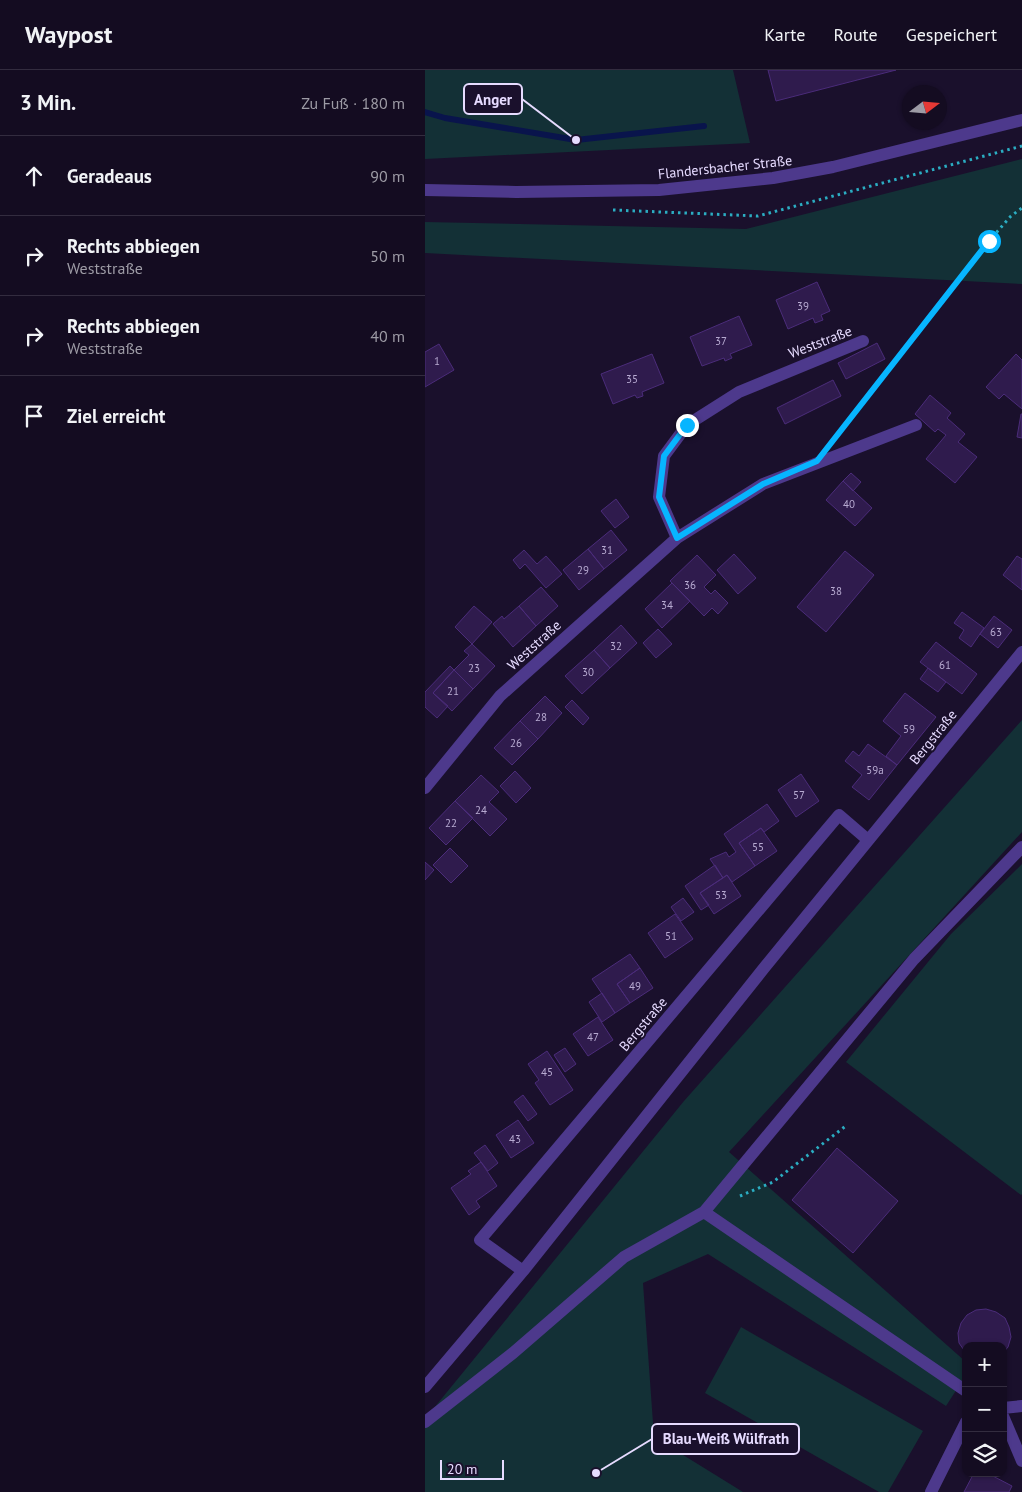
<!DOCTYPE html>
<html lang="de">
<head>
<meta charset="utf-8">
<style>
	body { margin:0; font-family:"PT Sans",sans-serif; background:#211a2e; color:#f1f3f6 }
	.controls { position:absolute; right:15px; bottom:15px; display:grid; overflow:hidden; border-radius:10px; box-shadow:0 1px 4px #0004 }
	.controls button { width:45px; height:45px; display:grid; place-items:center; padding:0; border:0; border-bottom:1px solid #332c3f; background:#140c21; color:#f1f3f6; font:25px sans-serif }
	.compass { position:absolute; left:477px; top:15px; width:45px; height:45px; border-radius:50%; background:#140c21; box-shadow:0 1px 4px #0004; rotate:74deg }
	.scale { position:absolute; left:15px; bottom:12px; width:64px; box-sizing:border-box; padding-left:5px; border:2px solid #e6dbff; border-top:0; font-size:14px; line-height:18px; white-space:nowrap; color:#e6dbff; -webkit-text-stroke:4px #1a102c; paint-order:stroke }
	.stop { position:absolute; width:15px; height:15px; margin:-11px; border:4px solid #07b5ff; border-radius:50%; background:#fff }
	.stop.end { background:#07b5ff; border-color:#fff; box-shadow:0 1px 5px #0008 }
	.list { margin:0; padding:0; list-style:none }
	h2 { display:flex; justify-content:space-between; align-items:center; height:65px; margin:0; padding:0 20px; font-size:21px }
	h2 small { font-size:16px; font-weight:400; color:#9d9ba5 }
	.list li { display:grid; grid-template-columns:32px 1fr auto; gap:15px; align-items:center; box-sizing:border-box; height:80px; padding:0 20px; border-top:1px solid #332c3f }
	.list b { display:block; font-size:19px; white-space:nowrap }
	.list p { margin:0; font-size:16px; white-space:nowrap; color:#9d9ba5 }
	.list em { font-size:16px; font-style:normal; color:#9d9ba5 }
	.icon { flex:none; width:28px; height:28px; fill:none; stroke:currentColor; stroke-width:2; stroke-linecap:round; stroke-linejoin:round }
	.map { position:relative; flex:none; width:597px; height:1422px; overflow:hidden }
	header { display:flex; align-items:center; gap:30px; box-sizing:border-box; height:70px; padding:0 25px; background:#140c21; border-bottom:1px solid #332c3f }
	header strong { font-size:24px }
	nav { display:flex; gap:28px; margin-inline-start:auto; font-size:18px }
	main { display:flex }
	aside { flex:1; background:#140c21 }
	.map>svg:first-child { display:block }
	.green { fill:#133036 }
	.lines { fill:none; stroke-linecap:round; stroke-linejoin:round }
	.stream { stroke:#09144c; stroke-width:6 }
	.building { fill:#2f1b4d; stroke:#4b2c7a }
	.path { stroke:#2badc2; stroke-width:3; stroke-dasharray:2.5 4; stroke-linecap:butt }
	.minor { stroke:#4d398c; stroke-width:12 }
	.route { stroke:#07b5ff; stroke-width:6 }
	.labels { text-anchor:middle; stroke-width:4; stroke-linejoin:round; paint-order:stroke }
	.number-label { font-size:11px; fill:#b8abd2 }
	.street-label { font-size:14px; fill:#e6dbff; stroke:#1a102c }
	.leader { fill:none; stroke:#e6dbff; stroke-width:2 }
	.callout-dot { fill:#e6dbff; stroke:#1a102c; stroke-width:2 }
	.callout { fill:#1a102c; stroke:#e6dbff; stroke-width:2 }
	.callout-label { font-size:15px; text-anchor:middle; font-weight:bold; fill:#e6dbff }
</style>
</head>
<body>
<header>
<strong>Waypost</strong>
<nav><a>Karte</a><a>Route</a><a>Gespeichert</a></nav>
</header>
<main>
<aside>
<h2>3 Min.<small>Zu Fuß · 180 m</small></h2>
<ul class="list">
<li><svg class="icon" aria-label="ahead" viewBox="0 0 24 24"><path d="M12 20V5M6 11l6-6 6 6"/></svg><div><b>Geradeaus</b></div><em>90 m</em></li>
<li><svg class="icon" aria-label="right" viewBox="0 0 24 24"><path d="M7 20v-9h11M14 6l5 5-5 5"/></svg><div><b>Rechts abbiegen</b><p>Weststraße</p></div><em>50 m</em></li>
<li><svg class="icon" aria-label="right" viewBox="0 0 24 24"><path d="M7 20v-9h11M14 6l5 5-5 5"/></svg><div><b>Rechts abbiegen</b><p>Weststraße</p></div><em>40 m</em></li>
<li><svg class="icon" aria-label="arrive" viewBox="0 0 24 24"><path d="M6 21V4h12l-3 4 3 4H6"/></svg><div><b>Ziel erreicht</b></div></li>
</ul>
</aside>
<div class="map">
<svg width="597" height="1422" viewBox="0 0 597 1422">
	<rect width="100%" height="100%" fill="#1a102c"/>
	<!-- green -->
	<path class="green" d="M0 0H308L325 73 0 89Z
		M597 89V214L0 183V152L321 159Z
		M597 650V762L304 1082 541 1292V1305L521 1336 283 1184 218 1213 229 1367 318 1422H0V1349L259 1031Z
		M597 794V1124L596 1125 421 992 526 864Z
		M316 1257 498 1361 463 1422H454L280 1323Z"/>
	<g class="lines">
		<!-- stream -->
		<path class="stream" d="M0 42 20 48 151 70 279 56"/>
	</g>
	<!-- building -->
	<path class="building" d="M343 0H471L351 31Z
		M392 212 405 241 396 245 398 250 390 253 388 248 363 259 351 230Z
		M314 246 327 275 305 284 307 288 300 291 299 288 277 296 265 267Z
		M452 273 460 289 421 309 413 293Z
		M14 274 29 300 0 317V282Z
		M227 284 239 313 217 322 218 326 212 328 210 325 188 334 176 304Z
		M591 284 597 290V339L579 324 574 329 561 317Z
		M408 310 416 326 360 354 352 338Z
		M505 325 526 343 522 348 540 364 533 372 552 387 530 413 501 389 521 365 513 359 510 362 490 344Z
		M596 344H597V368L592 367Z
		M426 403 436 412 428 421 418 411Z
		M418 411 447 438 430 456 401 430Z
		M191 429 204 447 190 458 176 441Z
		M186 460 202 480 179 499 163 479Z
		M163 479 179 499 154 520 138 500Z
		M99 480 112 494 121 486 137 504 121 518 100 494 95 499 88 490Z
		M420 481 449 505 401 562 372 537Z
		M309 484 331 508 313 524 292 500Z
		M272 485 291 505 279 517 286 524 290 520 303 533 293 544 287 538 279 546 245 511Z
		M592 486 597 489V520L578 505Z
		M247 513 265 531 237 558 220 539Z
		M116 517 133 536 111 556 94 536Z
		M49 536 67 552 47 574 30 557Z
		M94 536 111 556 88 577 68 554 77 546 79 549Z
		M537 542 559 558 546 577 534 568 539 560 529 553Z
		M569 546 587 560 573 578 555 564Z
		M196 555 212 573 185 598 169 580Z
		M233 559 247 574 231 588 218 573Z
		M511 572 552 604 537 624 495 592Z
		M47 574 70 596 48 619 29 600 44 585 39 581Z
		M169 580 185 598 157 624 140 606Z
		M25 596 29 600 8 623 23 636 12 648 0 637V622Z
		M503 598 521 612 513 622 495 609Z
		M29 600 48 619 27 641 8 623Z
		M480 623 511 647 472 695 461 686 476 666 458 651Z
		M120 626 137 643 113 669 95 651Z
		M147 630 164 648 158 655 140 637Z
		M95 651 113 669 87 695 69 678Z
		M443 674 472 695 444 730 427 717 437 705 420 691 428 681 434 686Z
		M90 701 106 718 91 733 75 716Z
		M376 704 394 731 371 747 353 720Z
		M56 705 74 722 64 732 82 749 65 766 30 731Z
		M30 731 48 748 21 775 4 758Z
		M342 734 354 751 339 762 336 758 314 773 330 796 307 812 302 805 298 808 285 789 301 782 304 787 311 782 299 764Z
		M336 758 352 781 330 796 314 773Z
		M25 778 43 796 26 813 8 795Z
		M0 792 9 800 0 810Z
		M290 795 298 808 275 823 284 835 276 840 260 816Z
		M302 805 316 826 289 844 275 823Z
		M258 828 269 842 256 851 246 837Z
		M250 844 268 869 240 888 223 863Z
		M205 884 215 898 192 914 205 933 190 943 167 909Z
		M215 898 228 918 205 933 192 914Z
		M177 923 190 943 177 952 164 932Z
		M173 947 188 970 163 986 148 964Z
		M140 978 151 994 140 1002 129 985Z
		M122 981 148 1020 125 1035 110 1013 114 1010 103 994Z
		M98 1025 112 1044 103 1051 89 1032Z
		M93 1050 109 1073 86 1088 71 1065Z
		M60 1075 73 1093 63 1101 49 1083Z
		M412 1078 473 1131 428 1183 367 1130Z
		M56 1092 72 1116 51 1131 55 1137 44 1145 26 1118 46 1104 43 1101Z
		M561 1239 571 1242 580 1248 584 1257 586 1267 583 1277 578 1283V1276H541V1283L534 1273 533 1263 536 1253 542 1245 551 1240Z
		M549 1403H562L587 1416 584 1422H539Z"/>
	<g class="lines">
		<!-- path -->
		<path class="path" d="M188 140 333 146 597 76
			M411 367 564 171 586 146 597 138
			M315 1126 348 1112 422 1055"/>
		<!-- minor -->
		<path class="minor" d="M0 120 91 122 234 120 348 108 408 97 597 50
			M252 468 234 427 239 386 262 355 314 322 438 271
			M0 718 75 626 252 468 338 414 491 355
			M279 1142 541 1321
			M98 1201 55 1170 414 745 443 770
			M0 1317 98 1201 339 898 597 582
			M578 1338 597 1336
			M578 1346 597 1391
			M0 1352 88 1283 199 1187 279 1142 489 889 597 777
			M506 1422 541 1352"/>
	</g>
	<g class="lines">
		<!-- route -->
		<path class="route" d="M262 355 239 386 234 427 252 468 338 414 392 391 564 171"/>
	</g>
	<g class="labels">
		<!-- number labels -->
		<g class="number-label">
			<text x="378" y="240">39</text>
			<text x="296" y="275">37</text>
			<text x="12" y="295">1</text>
			<text x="207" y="313">35</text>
			<text x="424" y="438">40</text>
			<text x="182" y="484">31</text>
			<text x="158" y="504">29</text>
			<text x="265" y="519">36</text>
			<text x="411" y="525">38</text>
			<text x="242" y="539">34</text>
			<text x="571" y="566">63</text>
			<text x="191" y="580">32</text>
			<text x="520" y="599">61</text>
			<text x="49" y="602">23</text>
			<text x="163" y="606">30</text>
			<text x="28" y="625">21</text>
			<text x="116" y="651">28</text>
			<text x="484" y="663">59</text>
			<text x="91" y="677">26</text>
			<text x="450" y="704">59a</text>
			<text x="374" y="729">57</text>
			<text x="56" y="744">24</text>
			<text x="26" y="757">22</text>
			<text x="333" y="781">55</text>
			<text x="296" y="829">53</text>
			<text x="246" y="870">51</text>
			<text x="210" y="920">49</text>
			<text x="168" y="971">47</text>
			<text x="122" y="1006">45</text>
			<text x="90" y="1073">43</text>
		</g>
		<!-- street labels -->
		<g class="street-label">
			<text transform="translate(300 97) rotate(-6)" y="5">Flandersbacher Straße</text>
			<text transform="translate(395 272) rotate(-21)" y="5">Weststraße</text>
			<text transform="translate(109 575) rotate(-42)" y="5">Weststraße</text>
			<text transform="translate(508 667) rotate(-51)" y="5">Bergstraße</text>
			<text transform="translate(218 954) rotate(-50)" y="5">Bergstraße</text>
		</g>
	</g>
	<!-- callouts -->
	<path class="leader" d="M151 70L97 29M171 1403L227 1369"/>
	<g class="callout-dot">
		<circle cx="151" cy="70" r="5"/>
		<circle cx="171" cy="1403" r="5"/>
	</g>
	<g class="callout">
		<rect x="39" y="14" width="58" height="30" rx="5"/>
		<rect x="227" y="1354" width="147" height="30" rx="5"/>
	</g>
	<g class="callout-label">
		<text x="68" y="35">Anger</text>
		<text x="301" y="1374">Blau-Weiß Wülfrath</text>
	</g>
</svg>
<div class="controls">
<button>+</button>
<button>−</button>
<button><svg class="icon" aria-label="layers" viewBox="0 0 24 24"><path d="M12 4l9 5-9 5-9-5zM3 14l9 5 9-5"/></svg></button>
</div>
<svg class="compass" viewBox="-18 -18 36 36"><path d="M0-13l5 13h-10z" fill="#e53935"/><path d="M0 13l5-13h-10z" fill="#9d9ba5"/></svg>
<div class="scale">20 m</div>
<div class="stop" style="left:564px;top:171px"></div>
<div class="stop end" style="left:262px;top:355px"></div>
</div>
</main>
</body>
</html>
